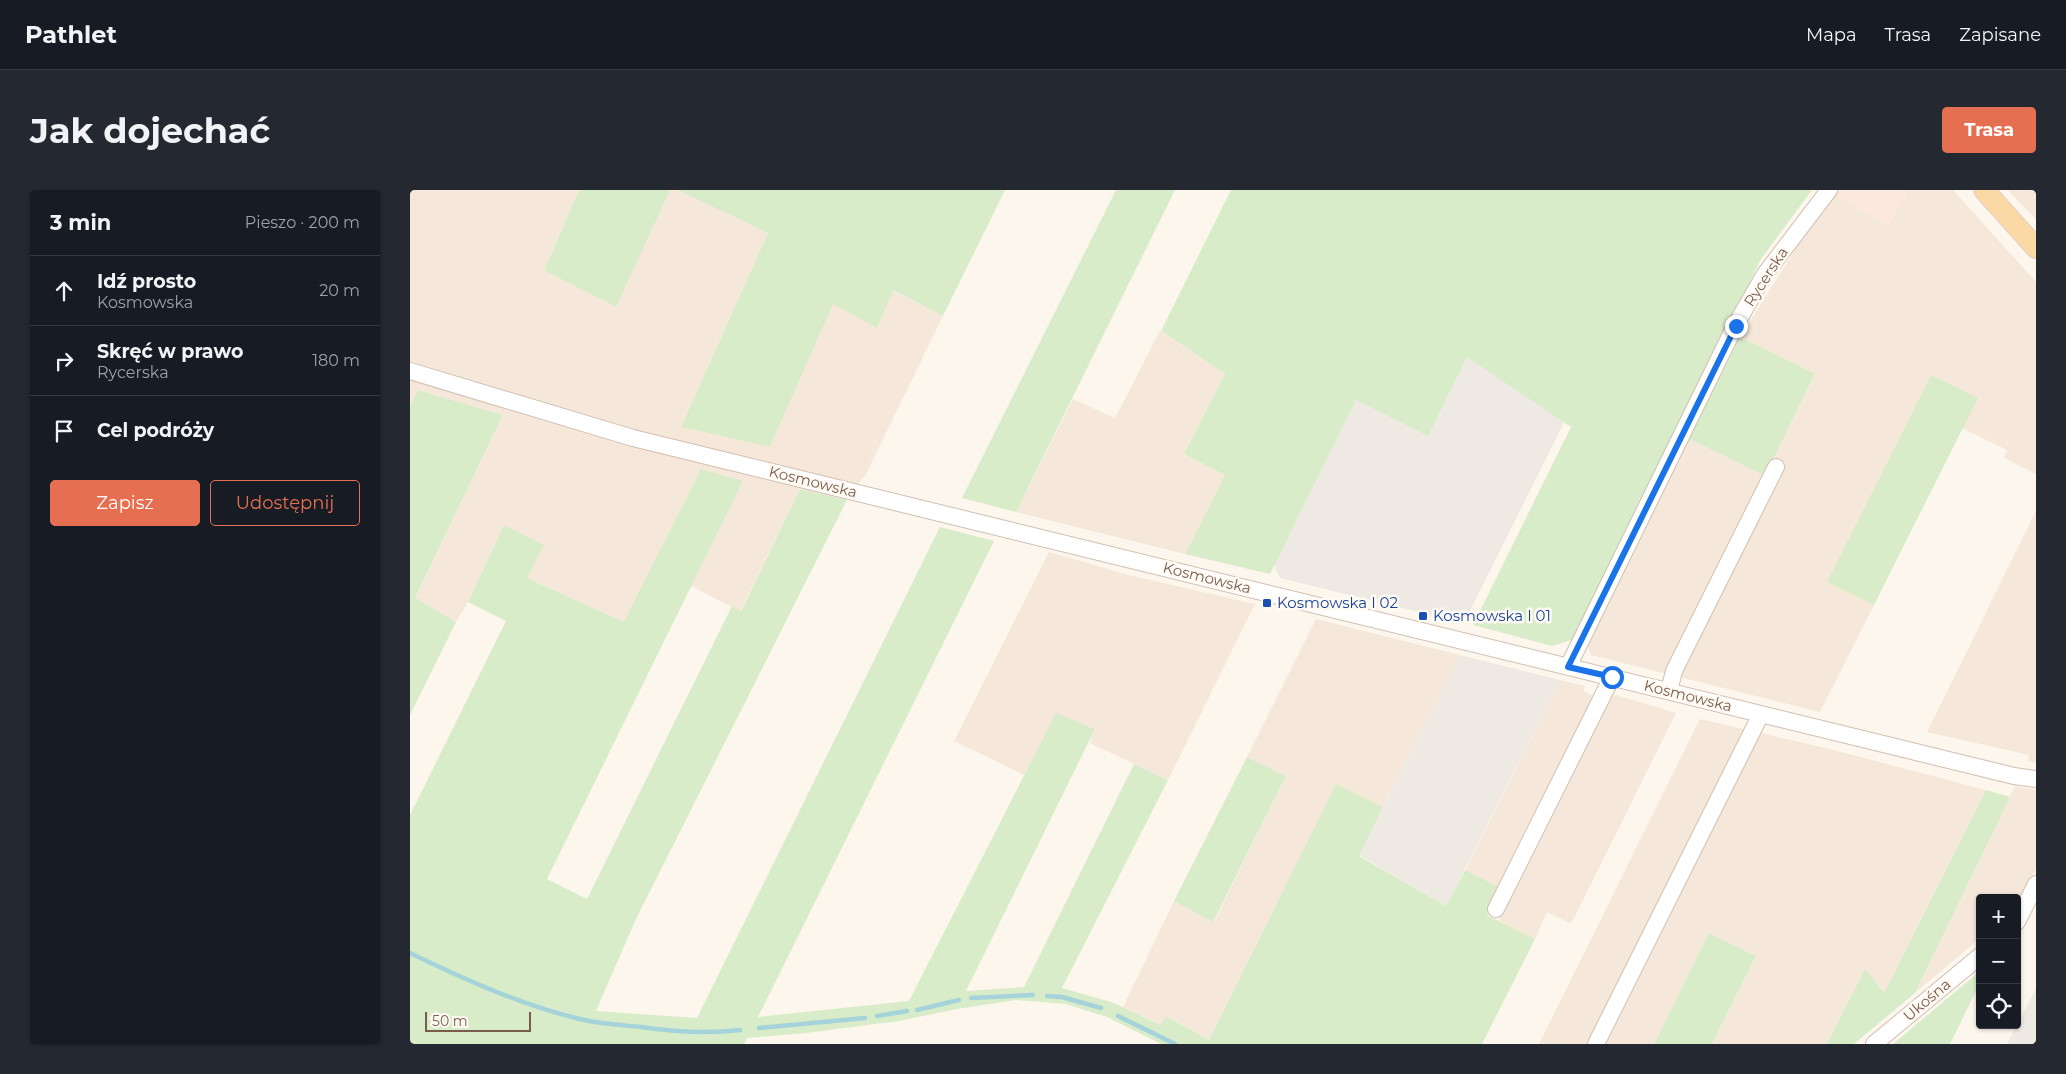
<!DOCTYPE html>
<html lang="pl">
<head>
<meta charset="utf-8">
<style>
	body { margin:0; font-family:Montserrat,sans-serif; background:#242831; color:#f1f3f6 }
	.controls { position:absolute; right:15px; bottom:15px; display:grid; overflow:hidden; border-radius:5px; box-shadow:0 1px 4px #0004 }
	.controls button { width:45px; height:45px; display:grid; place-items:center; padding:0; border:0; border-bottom:1px solid #363941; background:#171b24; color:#f1f3f6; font:25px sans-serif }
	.scale { position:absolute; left:15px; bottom:12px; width:106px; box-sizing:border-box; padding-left:5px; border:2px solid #7a5c4d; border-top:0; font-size:14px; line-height:18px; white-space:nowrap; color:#7a5c4d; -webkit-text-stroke:4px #fffaf3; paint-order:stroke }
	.stop { position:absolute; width:15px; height:15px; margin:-11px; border:4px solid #1a73e8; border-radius:50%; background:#fff }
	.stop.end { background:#1a73e8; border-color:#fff; box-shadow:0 1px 5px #0008 }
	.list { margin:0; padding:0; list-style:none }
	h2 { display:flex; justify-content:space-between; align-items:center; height:65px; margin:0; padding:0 20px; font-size:21px }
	h2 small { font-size:16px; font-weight:400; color:#9ea1a6 }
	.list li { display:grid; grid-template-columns:32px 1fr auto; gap:15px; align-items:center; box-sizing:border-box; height:70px; padding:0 20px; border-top:1px solid #363941 }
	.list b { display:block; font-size:19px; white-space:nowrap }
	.list p { margin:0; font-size:16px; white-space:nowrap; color:#9ea1a6 }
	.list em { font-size:16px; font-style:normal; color:#9ea1a6 }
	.actions { display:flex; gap:10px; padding:15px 20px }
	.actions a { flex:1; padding:11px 0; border:1px solid #e76f51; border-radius:5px; text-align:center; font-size:18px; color:#e76f51 }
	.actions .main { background:#e76f51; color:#fff }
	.icon { flex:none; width:28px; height:28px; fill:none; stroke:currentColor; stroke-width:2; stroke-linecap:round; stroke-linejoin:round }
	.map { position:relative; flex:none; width:1626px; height:854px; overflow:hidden; border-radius:5px }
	header { display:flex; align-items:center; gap:30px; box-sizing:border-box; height:70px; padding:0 25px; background:#171b24; border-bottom:1px solid #363941 }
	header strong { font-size:24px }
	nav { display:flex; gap:28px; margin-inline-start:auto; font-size:18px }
	.intro { display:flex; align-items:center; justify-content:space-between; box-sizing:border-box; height:120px; padding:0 30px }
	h1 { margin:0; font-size:35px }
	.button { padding:12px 22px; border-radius:5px; background:#e76f51; color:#fff; font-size:18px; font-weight:700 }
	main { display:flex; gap:30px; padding:0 30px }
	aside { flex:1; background:#171b24; border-radius:5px; box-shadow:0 1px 4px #0004 }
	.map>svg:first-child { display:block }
	.residential { fill:#f5e8da }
	.commercial { fill:#fde8e0 }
	.industrial { fill:#efe9e4 }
	.green { fill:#d8ecc9 }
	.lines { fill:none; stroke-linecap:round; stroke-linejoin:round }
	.stream { stroke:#a5d3da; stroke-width:4.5 }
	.minor-casing { stroke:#d1beb0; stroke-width:18 }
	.major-casing { stroke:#dad1cd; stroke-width:22 }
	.minor { stroke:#fff; stroke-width:16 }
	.major { stroke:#fbd9a5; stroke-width:20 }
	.route { stroke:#1a73e8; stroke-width:6 }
	.transit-dot { fill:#1a4fb4; stroke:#fffaf3; stroke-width:2 }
	.labels { text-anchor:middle; stroke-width:5; stroke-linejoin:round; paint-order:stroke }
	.street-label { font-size:15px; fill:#7a5c4d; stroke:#fffaf3 }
	.transit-label { font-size:15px; fill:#164399; stroke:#fffaf3; text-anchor:start }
</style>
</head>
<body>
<header>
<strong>Pathlet</strong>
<nav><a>Mapa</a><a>Trasa</a><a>Zapisane</a></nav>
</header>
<div class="intro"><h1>Jak dojechać</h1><a class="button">Trasa</a></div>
<main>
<aside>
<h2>3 min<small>Pieszo · 200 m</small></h2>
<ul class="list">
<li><svg class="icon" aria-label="ahead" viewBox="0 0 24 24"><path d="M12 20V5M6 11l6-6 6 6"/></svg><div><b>Idź prosto</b><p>Kosmowska</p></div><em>20 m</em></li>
<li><svg class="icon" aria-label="right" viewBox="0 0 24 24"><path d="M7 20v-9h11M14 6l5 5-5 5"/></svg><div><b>Skręć w prawo</b><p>Rycerska</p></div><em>180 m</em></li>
<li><svg class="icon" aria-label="arrive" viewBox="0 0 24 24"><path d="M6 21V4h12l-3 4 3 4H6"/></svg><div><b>Cel podróży</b></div></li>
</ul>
<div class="actions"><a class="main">Zapisz</a><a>Udostępnij</a></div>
</aside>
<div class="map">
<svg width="1626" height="854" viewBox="0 0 1626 854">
	<rect width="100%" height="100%" fill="#fdf6ec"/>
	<!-- residential -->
	<path class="residential" d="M0 0H169L134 79 205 117 260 0H267L358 43 271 237 360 257 423 113 482 100 533 126 456 284 437 310 390 299 330 421 281 396 333 291 214 432 117 388 94 335 58 412 46 432 5 409 93 225 8 200 0 216Z
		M1498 0H1543L1626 92V284L1594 268 1597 260 1552 238 1567 208 1521 185 1418 392 1464 415 1410 522 1181 465 1177 455 1279 249 1355 286 1405 185 1330 147 1404 30 1424 4 1479 35Z
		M1598 0H1626V29L1611 14Z
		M750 141 815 184 774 264 815 285 775 364 606 322 663 209 705 228Z
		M1626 321V573L1618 571 1619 565 1517 542Z
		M639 362 715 384 845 414 758 590 680 553 685 539 647 524 614 585 544 551Z
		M906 429 1050 465 973 617 926 594 799 850 757 826 752 835 713 817 764 711 804 732 876 586 837 567Z
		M1150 490 1175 496 1173 501 1186 507 1091 698 1055 680Z
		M1206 505 1266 523 1161 734 1137 722 1125 749 1089 730 1198 509Z
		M1290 529 1334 539 1177 854H1129Z
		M1351 543 1420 559 1576 600 1474 803 1455 779 1417 854H1302L1346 766 1299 743 1244 854H1196Z
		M1605 596 1626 600V679L1607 716V708H1570V748L1505 803Z"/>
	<!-- commercial -->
	<path class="commercial" d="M1427 0H1498L1479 35 1424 4Z"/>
	<!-- industrial -->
	<path class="industrial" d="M1057 167 1155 231 1054 433 870 388 864 375 946 210Z
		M1050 465 1150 490 1036 716 949 665Z
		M1626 798V854H1597L1607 835Z"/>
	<!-- green -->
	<path class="green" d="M169 0H260L206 117 134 80Z
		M267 0H595L533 126 483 100 467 138 423 114 360 257 271 237 358 43Z
		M706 0H765L606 322 552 308Z
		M821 0H1402L1351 69 1164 449 1142 456 1063 435 1161 237 1057 167 1018 246 946 210 860 384 775 364 815 285 774 264 815 184 751 141Z
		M1330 147 1405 184 1355 286 1279 249Z
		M1521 185 1568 208 1464 415 1417 392Z
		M8 200 93 225 5 408 46 432 0 525V216Z
		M291 279 333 291 137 689 177 709 322 416 331 421 390 299 437 310 225 731 186 821 287 828 530 337 584 351 348 827 499 811 646 523 685 539 556 801 614 797 724 574 758 590 652 798 704 813 751 835 756 826 799 850 926 594 973 617 949 666 1036 716 1055 680 1091 698 1077 725 1125 749 1072 854H751L697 827 656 814 606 810 547 819 489 831 396 843 337 848 334 854H0V625L96 431 58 412 94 335 134 355 117 388 214 432Z
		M837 567 876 586 803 732 764 711Z
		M1576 600 1600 607 1505 803 1444 854H1417L1455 779 1474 803Z
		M1299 743 1346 766 1302 854H1244Z
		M1570 781V793L1540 854H1483Z"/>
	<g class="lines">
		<!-- stream -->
		<path class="stream" d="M0 763C56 790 113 816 174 830 193 834 212 835 231 837 264 842 297 844 330 840
			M637 806 652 807 691 818
			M561 808 623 805
			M507 820 549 810
			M467 826 497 821
			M708 826 765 854
			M349 838 455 828"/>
		<!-- minor casing -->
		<g class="minor-casing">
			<path id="minor" d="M0 181 223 248 1604 586 1626 589
				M1158 477 1325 136 1355 84 1419 0
				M1259 501 1264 481 1366 277
				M1086 719 1202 487
				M1607 732 1626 694
				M1186 854 1351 524
				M1464 854 1570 766"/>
		</g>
		<!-- major casing -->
		<g class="major-casing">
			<path id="major" d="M1574 0 1626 58"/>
		</g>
		<!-- minor -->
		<use href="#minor" class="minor"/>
		<!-- major -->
		<use href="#major" class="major"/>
	</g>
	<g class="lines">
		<!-- route -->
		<path class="route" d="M1202 487 1158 477 1326 136"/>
	</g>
	<!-- markers -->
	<g class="transit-dot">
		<rect x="852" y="408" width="10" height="10" rx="2.5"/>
		<rect x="1008" y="421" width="10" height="10" rx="2.5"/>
	</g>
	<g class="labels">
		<!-- street labels -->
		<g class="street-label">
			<text transform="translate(1356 87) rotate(-57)" y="5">Rycerska</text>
			<text transform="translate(403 292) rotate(14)" y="5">Kosmowska</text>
			<text transform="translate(797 388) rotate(14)" y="5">Kosmowska</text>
			<text transform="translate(1278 506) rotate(14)" y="5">Kosmowska</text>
			<text transform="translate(1517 810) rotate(-40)" y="5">Ukośna</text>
		</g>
		<!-- transit labels -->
		<g class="transit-label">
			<text x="867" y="418">Kosmowska I 02</text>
			<text x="1023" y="431">Kosmowska I 01</text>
		</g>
	</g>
</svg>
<div class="controls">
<button>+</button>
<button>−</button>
<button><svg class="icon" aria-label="locate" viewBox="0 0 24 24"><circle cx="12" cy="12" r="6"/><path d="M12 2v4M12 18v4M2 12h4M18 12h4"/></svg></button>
</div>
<div class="scale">50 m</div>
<div class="stop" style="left:1202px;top:487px"></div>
<div class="stop end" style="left:1326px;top:136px"></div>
</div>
</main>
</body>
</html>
